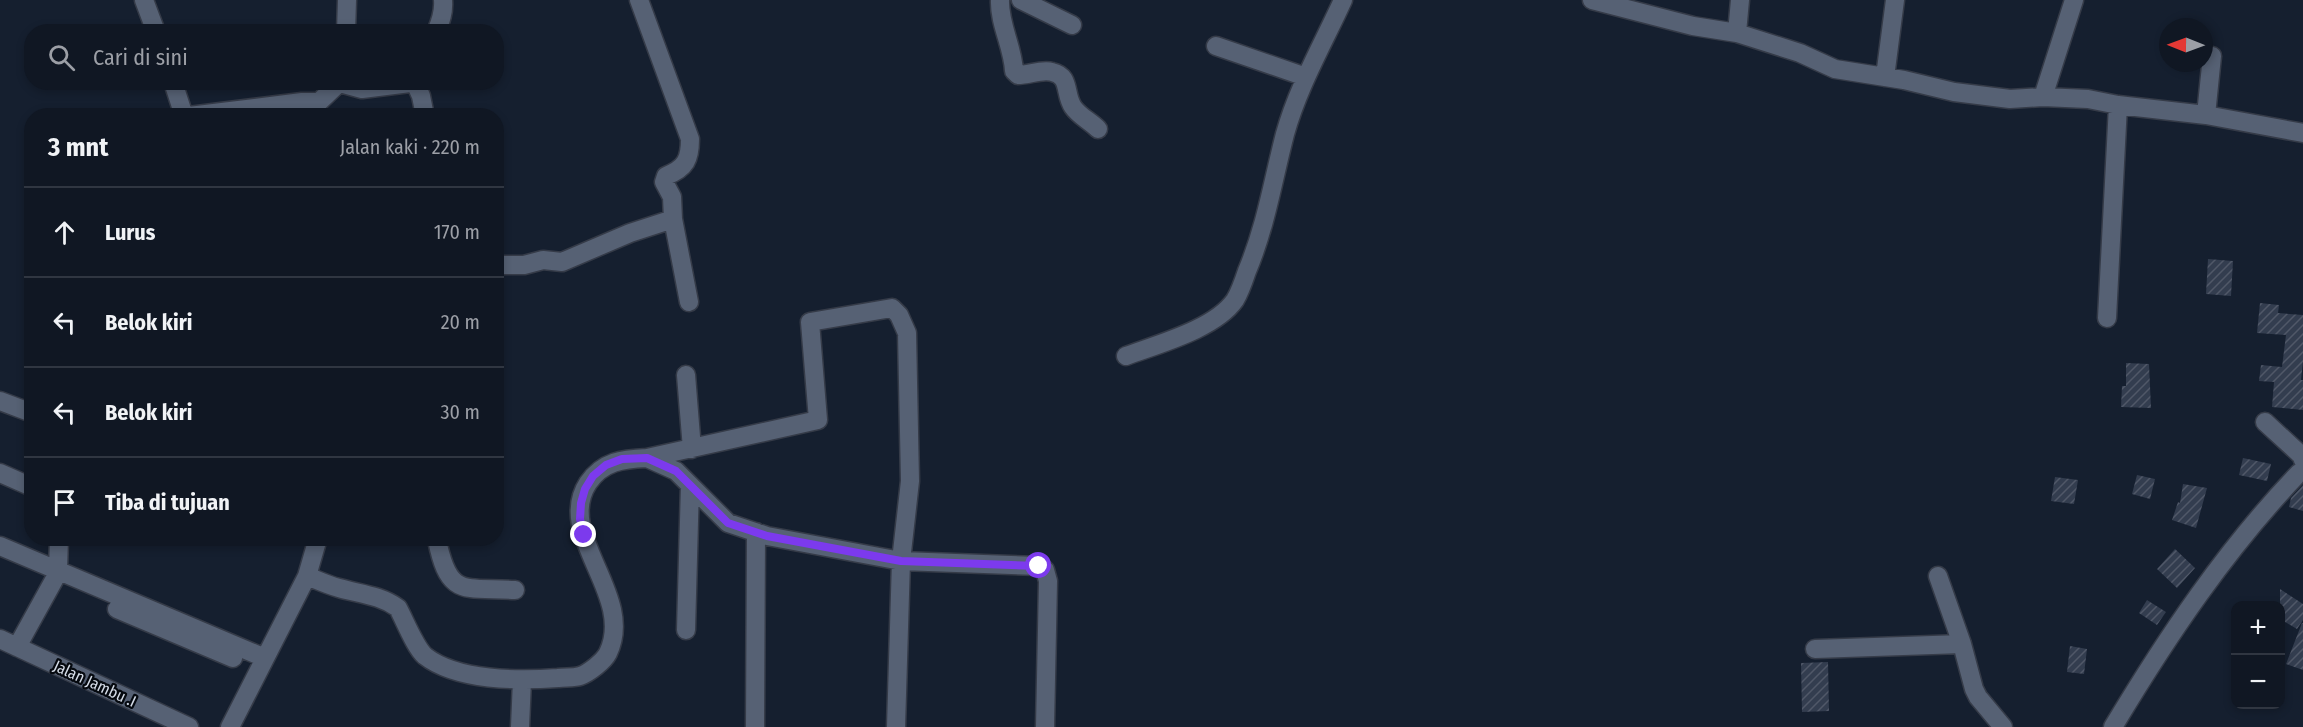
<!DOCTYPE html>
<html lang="id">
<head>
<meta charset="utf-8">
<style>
	body { margin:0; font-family:"Fira Sans Condensed",sans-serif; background:#1e2430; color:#f1f3f6 }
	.controls { position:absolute; right:18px; bottom:18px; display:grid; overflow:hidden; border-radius:12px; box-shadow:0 3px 9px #0003 }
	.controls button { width:54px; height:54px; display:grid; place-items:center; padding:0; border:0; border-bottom:2px solid #303641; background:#101723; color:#f1f3f6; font:30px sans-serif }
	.compass { position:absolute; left:2159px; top:18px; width:54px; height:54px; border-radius:50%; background:#101723; box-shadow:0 3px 9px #0003; rotate:271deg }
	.stop { position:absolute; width:18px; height:18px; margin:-14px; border:4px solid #7c3aed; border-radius:50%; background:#fff }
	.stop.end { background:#7c3aed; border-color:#fff; box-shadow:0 2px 6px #0008 }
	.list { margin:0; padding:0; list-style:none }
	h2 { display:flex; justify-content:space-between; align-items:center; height:78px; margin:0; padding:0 24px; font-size:26px }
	h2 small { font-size:20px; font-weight:400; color:#9c9fa6 }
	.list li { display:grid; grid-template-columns:39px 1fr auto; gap:18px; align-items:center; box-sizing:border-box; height:90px; padding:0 24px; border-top:2px solid #303641 }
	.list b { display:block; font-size:22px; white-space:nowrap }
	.list em { font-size:20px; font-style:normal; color:#9c9fa6 }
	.icon { flex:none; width:33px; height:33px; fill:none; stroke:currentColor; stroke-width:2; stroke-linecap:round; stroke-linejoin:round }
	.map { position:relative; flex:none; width:2303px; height:727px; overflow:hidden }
	.search { position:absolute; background:#101723; box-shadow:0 3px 9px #0003; left:24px; top:24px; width:480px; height:66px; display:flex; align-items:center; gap:15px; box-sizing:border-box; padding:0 21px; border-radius:24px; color:#9c9fa6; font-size:22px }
	.panel { position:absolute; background:#101723; box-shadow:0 3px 9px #0003; left:24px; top:108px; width:480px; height:438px; border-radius:24px }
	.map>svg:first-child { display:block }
	.building { fill:url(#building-hatch) }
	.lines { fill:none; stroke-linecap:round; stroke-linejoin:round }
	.minor-casing { stroke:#353b48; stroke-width:21 }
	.minor { stroke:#566174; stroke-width:18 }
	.route { stroke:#7c3aed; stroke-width:8 }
	.labels { text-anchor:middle; stroke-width:4.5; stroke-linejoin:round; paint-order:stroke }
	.street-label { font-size:16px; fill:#d4dbe6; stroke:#05090f }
</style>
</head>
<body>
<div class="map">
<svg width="2303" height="727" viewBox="0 0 2303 727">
	<defs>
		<pattern id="building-hatch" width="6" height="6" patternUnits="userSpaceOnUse" patternTransform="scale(1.5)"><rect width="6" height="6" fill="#333d4f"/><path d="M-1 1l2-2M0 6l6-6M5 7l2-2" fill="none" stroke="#505868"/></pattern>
	</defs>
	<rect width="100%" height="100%" fill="#151f2f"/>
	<!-- building -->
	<path class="building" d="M2208 259 2233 261 2231 296 2206 294Z
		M2260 303 2279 305 2278 313 2303 315V361L2301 380H2303V410L2272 407 2274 382 2259 381 2261 365 2282 367 2286 335 2257 333Z
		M2126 363 2149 364 2151 408 2121 407 2122 386H2126Z
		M2243 458 2271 464 2267 481 2239 475Z
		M2137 475 2155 479 2150 499 2132 494Z
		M2055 477 2078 480 2074 504 2051 501Z
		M2183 484 2207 488 2196 528 2172 520 2178 502 2180 503Z
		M2303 485V511L2289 507 2291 498Z
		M2175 549 2195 568 2177 588 2157 569Z
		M2280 589 2303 604V620L2297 629 2280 619Z
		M2147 600 2166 612 2157 625 2139 613Z
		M2302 623H2303V670L2286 664Z
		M2070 646 2087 649 2084 674 2067 672Z
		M1828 662 1829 711 1802 712 1801 663Z"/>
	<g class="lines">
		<!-- minor casing -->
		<g class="minor-casing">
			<path id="minor" d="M144 0 156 32
				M639 0 690 139C690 159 686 168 666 176L664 182 672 197 673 219 689 302
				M1000 0C999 24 1013 47 1014 71L1018 75C1029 75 1042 69 1052 72 1071 76 1064 94 1073 107 1079 116 1090 121 1098 129
				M1021 0 1072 25
				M1592 0 1693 26 1737 33 1800 53 1835 69 1904 80 1954 92 2010 99 2043 97 2088 99 2118 105 2206 115 2303 133
				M346 32 347 0
				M436 32C441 21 444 12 443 0
				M1737 33 1740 0
				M1216 46 1306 77
				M1885 77 1895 0
				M173 82 184 116
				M340 83 362 89 410 83 416 85 421 96 425 116
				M2043 97 2074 0
				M2206 115 2212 56
				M189 116 302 102H319L340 82
				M496 265H524L543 260 562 262 630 233 673 219
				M2107 318 2118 105
				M1126 356C1158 344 1215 329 1235 300 1240 292 1244 280 1247 271 1266 226 1273 180 1285 134 1298 87 1323 44 1343 0
				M686 375 692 449
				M0 401 32 413
				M2265 422 2302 456 2303 460
				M647 458 676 471 728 523 767 536 901 561 1039 566 1045 570 1048 581 1045 727
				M0 473 32 487
				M437 540C449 598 463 587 515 590
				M0 546 265 658
				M307 576C317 580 328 585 339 588 360 594 380 595 398 608 405 621 415 647 425 656 457 681 519 681 558 678 565 677 574 678 580 676 589 673 604 661 608 653 636 595 554 535 588 483 603 461 623 459 647 458L818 420 810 322 892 308 899 315 907 333 910 481 901 561 896 727
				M1938 576 1962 644 1974 689 1978 697 2003 727
				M117 609 233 658
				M686 630 690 485
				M0 639 189 727
				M17 647 54 580 58 570 59 538
				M1815 649 1962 644
				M230 727 307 576 318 538
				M520 727 522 680
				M755 727 756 532
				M2113 727C2167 637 2226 549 2299 473L2303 472"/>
		</g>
		<!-- minor -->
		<use href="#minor" class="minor"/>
	</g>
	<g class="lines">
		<!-- route -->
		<path class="route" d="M584 535 580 519 581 503 585 489 593 476 606 465 622 459 647 458 676 471 728 523 767 536 901 561 1039 566"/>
	</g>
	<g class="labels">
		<!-- street labels -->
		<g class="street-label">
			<text transform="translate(95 683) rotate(25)" y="6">Jalan Jambu .I</text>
		</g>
	</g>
</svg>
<div class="controls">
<button>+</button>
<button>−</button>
</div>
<svg class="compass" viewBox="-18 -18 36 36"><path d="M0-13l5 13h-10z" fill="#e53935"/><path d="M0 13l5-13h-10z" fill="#9c9fa6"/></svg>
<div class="stop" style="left:1039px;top:566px"></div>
<div class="stop end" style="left:584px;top:535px"></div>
<div class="search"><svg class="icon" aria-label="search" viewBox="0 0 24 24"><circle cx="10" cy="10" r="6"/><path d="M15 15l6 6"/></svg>Cari di sini</div>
<section class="panel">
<h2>3 mnt<small>Jalan kaki · 220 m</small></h2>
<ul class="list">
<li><svg class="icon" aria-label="ahead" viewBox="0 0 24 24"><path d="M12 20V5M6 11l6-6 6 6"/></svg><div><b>Lurus</b></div><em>170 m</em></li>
<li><svg class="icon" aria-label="left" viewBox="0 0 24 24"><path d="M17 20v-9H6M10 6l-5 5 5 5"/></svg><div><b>Belok kiri</b></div><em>20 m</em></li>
<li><svg class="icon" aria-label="left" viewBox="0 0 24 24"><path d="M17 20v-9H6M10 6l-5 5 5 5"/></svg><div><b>Belok kiri</b></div><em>30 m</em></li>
<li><svg class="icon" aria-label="arrive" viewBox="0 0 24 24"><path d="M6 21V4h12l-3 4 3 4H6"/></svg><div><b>Tiba di tujuan</b></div></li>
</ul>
</section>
</div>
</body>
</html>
